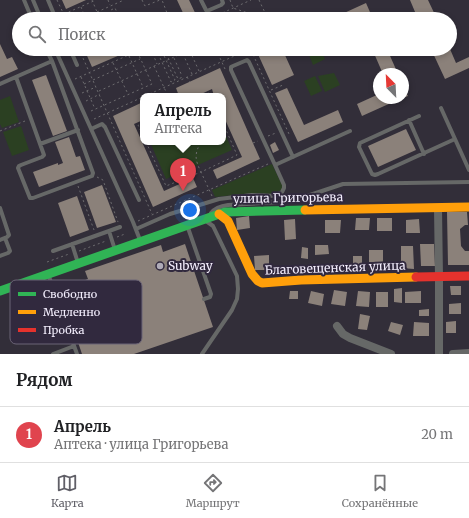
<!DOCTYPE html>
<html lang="ru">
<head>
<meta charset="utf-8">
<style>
	body { margin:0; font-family:Merriweather,serif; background:#f2f2f2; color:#202124 }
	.compass { position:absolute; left:373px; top:68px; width:36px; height:36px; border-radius:50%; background:#fff; box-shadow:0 2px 6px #0003; rotate:336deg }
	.you { position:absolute; left:190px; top:210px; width:14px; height:14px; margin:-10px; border:3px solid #fff; border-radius:50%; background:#1a73e8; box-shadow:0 0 0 6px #1a73e833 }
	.badge { display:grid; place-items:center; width:26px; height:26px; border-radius:50%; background:#605f67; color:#fff; font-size:13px; font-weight:700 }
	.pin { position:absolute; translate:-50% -33px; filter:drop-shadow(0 1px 2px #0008) }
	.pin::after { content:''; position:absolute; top:21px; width:14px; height:12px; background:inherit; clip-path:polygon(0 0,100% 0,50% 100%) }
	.popup { position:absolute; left:140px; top:93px; width:86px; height:52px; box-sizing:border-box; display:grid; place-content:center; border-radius:8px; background:#fff; filter:drop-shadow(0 1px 3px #0005); font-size:13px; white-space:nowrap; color:#757577 }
	.popup b { font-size:15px; color:#202124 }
	.popup::after { content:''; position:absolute; left:50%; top:100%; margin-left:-8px; border:8px solid transparent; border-top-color:#fff }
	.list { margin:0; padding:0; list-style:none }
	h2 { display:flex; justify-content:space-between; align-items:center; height:52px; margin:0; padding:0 16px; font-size:17px }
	h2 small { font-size:13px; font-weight:400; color:#757577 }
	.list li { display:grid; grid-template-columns:26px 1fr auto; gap:12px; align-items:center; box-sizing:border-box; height:56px; padding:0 16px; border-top:1px solid #e0e0e0 }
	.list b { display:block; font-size:15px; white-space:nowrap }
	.list p { margin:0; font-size:13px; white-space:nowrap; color:#757577 }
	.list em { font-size:13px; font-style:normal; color:#757577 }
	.icon { flex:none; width:22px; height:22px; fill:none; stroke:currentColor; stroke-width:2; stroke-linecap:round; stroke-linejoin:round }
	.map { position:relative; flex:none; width:469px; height:354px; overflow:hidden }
	.search { position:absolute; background:#fff; box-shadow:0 2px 6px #0003; left:12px; right:12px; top:12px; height:44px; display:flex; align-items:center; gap:10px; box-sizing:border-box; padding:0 14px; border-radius:22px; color:#757577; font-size:15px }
	.sheet { height:108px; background:#fff }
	nav { display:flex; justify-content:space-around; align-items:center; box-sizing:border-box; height:56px; border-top:1px solid #e0e0e0; background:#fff; font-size:11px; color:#757577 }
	nav a { display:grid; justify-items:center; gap:2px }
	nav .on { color:#605f67 }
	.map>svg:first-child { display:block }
	.green { fill:#2b4022 }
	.building { fill:#8b817a }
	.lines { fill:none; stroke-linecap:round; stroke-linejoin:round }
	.path { stroke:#6d6c6f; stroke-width:1; stroke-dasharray:2 3; stroke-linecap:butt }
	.lane { stroke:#666867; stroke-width:4 }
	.street { stroke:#666867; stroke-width:8 }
	.fast { stroke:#30b455; stroke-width:9 }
	.slow { stroke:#ff9f0a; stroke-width:9 }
	.jam { stroke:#e5322d; stroke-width:9 }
	.poi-dot { fill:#afabb8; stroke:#31293e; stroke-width:1.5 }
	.labels { text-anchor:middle; stroke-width:4; stroke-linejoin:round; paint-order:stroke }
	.street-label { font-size:12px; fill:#f3eefd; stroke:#31293e }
	.poi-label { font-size:12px; fill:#f3eefd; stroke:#31293e; text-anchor:start }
	.key { fill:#31293e; stroke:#6b6477; stroke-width:1 }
	.key-label { font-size:11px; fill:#f3eefd }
</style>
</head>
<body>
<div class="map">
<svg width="469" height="354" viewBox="0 0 469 354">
	<rect width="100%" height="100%" fill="#322e39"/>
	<!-- green -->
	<path class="green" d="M321 50 325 59 313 65 309 55Z
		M334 73 340 85 325 92 318 76Z
		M315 76 322 91 311 96 304 81Z
		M10 96 19 122 2 128 0 124V100Z
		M21 126 29 150 12 156 3 132Z
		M223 129 232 150 166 179 150 142H223Z
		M272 164 282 185V189L277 194 252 193 215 197 212 190Z"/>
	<!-- building -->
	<path class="building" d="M62 0H86L66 9Z
		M177 0H189L198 19H175L184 15Z
		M410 0H428L437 19H418Z
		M366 3 373 19H331Z
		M81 14 83 19H70Z
		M0 44 7 59 12 57 18 69 0 77Z
		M84 49H96L98 53 107 49H134L92 67Z
		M264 49H292L284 53 294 75 272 85 257 52Z
		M377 49H387L398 74H383L373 51Z
		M431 49H450L456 63 469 57V68L445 79Z
		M220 68 260 159 217 179 213 170 242 157 223 115V96H214L212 89 197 96H179L176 88Z
		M46 75 67 131 53 136 32 80Z
		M403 86 408 96 403 98Z
		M287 88 304 125 338 110 343 122 298 142 275 93Z
		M379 94V98H402L362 116 357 104Z
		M143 102V120L134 124 164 191 193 178 197 187 153 207 113 116Z
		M406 129 416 150 378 167 368 146Z
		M69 137 76 157 80 156 85 170 39 187 33 172 58 163V165L63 163 55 142Z
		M275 142 279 150 273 153 270 145Z
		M102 185 116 222 97 228 84 192Z
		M77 196 89 230 70 237 58 203Z
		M447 212H467L468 225H465L460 229 461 246 465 251H469V265H448Z
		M249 216 250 228 237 230 236 218Z
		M356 218H370L369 230H355Z
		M377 218H392V231H377Z
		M295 219 296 239 285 240 284 220Z
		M419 219 420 233H406V220Z
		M325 220H341L340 233H325Z
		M185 244 213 327 134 354H82L60 289 88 279 85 271 161 245 163 252Z
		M420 244H434L435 266H421Z
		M315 245H328L329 254 315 255Z
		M401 246H413L414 269 401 268Z
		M302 247 308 248V259L301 258Z
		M369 250H383V262H369Z
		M269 255V270H255L254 256Z
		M353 256H362V266H353Z
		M450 286H461V295H451Z
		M402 288V303L394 302V289Z
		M334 290 347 292 345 306 331 304Z
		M290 291H298V299H289Z
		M311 291 324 294 322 306 308 303Z
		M358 291 370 292 369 307 356 306Z
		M421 291V303H405V292Z
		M376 292H388V307H376Z
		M461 303V314H449V304Z
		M429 309V316H419V310Z
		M360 314 370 316 367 330 358 329Z
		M456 321V333H446V322Z
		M391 322 403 325 400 335 388 331Z
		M414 322 429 323V336H413Z"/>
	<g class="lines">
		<!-- path -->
		<path class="path" d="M57 0 66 19
			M92 0 100 19
			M108 0 110 5
			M142 0 145 6 160 0
			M230 0 233 8 248 13
			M259 0 268 19
			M81 7 86 19
			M97 12 124 0
			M64 14 96 0
			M196 16 199 14
			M251 18 255 19
			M115 19 111 10 115 8 120 19
			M154 19 167 13 162 0
			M209 19 251 0
			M235 19 248 13 250 17 247 19
			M260 19 266 16
			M79 49 152 214
			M151 49 157 64
			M156 49 171 82 175 80 161 49
			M164 49 178 79 183 77
			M170 49 182 76
			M216 49 225 69
			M251 50 289 134
			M190 51 199 71
			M183 54 192 74
			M129 56 143 87
			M113 63 128 94
			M154 66 168 96
			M81 77 95 109
			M187 77 190 82
			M75 79 142 49
			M84 84 140 59
			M271 90 283 85
			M99 91 183 53 186 49
			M82 93 96 87
			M145 96 250 49
			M203 96 209 93 210 96
			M86 101 100 94
			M91 111 152 84 137 51
			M94 119 143 97
			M143 123 138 125 143 136
			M0 131 25 121
			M268 136 276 133
			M146 142 166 186 201 172C195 160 194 154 201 142
			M253 143 258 141
			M97 177 103 180 118 222
			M78 186 94 230
			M212 196 201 172 237 155 223 123
			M138 221 268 164V163
			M117 237 125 234
			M79 251 106 241
			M47 262 69 254"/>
		<!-- lane -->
		<path class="lane" d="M24 0 32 19
			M33 0 41 19
			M48 0 56 19
			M201 0 206 10 207 11 221 5 223 3 222 0
			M46 49 52 61
			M55 49 133 222 140 240
			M70 49 77 65
			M0 84 52 61 93 173 92 176 33 198H30L18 168 19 166 21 165 42 157 44 155 16 77
			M441 108 469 170
			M419 116 360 143 359 147 372 174 375 175 378 174 455 139
			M409 120 424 154
			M91 129 102 124 105 127 139 200
			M40 144 78 130
			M275 165 231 70V67L233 66 247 60 249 62 293 157
			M0 208 9 235 7 237 0 240
			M211 213C215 208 221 206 228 205L280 202 298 199 343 184 469 182
			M187 225 211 294 210 297 204 299
			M136 229 170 214 219 199 252 195 275 196 282 192 284 188V185L275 165 350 131
			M109 231 120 227
			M72 244 78 263
			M53 251 109 231 115 250
			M0 256 8 253 10 251 5 238
			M192 265 200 262
			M48 274 77 354
			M38 318 60 309
			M53 354 74 346
			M202 354 232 310 237 299 238 289 237 276 213 226 206 221"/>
		<!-- street -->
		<path class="street" d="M438 208 439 277V354
			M337 326 343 334 350 338 391 354
			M453 354 469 353"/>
		<!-- fast -->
		<path class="fast" d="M0 291 225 212 305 210"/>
		<!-- slow -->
		<path class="slow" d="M305 210 469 207
			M219 214 228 221 252 274 258 281 262 283 301 280 416 277"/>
		<!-- jam -->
		<path class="jam" d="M416 277 469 276"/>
	</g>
	<!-- markers -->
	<circle class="poi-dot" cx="160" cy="266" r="4"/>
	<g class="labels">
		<!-- street labels -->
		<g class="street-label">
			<text transform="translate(288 198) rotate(-1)" y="4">улица Григорьева</text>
			<text transform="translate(335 268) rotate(-2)" y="4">Благовещенская улица</text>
		</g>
		<!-- poi labels -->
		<g class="poi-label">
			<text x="168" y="270">Subway</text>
		</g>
	</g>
	<!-- legend -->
	<rect x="10" y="280" width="132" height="64" rx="6" class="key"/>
	<rect x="18" y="292" width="18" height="4" fill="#30b455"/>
	<rect x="18" y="310" width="18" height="4" fill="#ff9f0a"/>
	<rect x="18" y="328" width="18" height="4" fill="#e5322d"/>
	<g class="key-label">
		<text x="43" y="298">Свободно</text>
		<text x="43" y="316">Медленно</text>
		<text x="43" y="334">Пробка</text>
	</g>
</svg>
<svg class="compass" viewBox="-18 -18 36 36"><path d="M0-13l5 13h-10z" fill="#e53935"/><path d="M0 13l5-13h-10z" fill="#757577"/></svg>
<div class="you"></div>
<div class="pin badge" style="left:183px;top:191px;background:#e0444e">1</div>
<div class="popup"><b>Апрель</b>Аптека</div>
<div class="search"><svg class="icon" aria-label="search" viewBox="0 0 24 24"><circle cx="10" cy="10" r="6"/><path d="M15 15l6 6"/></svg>Поиск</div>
</div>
<section class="sheet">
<h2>Рядом<small></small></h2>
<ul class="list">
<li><span class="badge" style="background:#e0444e">1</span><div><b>Апрель</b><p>Аптека · улица Григорьева</p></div><em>20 m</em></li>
</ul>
</section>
<nav>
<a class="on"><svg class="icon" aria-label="map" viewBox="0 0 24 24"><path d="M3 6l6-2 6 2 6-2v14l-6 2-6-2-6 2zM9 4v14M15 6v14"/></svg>Карта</a>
<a><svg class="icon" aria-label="directions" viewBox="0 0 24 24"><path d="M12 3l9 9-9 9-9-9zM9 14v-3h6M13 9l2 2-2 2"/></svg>Маршрут</a>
<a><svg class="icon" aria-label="saved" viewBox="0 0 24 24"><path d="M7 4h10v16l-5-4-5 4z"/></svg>Сохранённые</a>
</nav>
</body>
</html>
